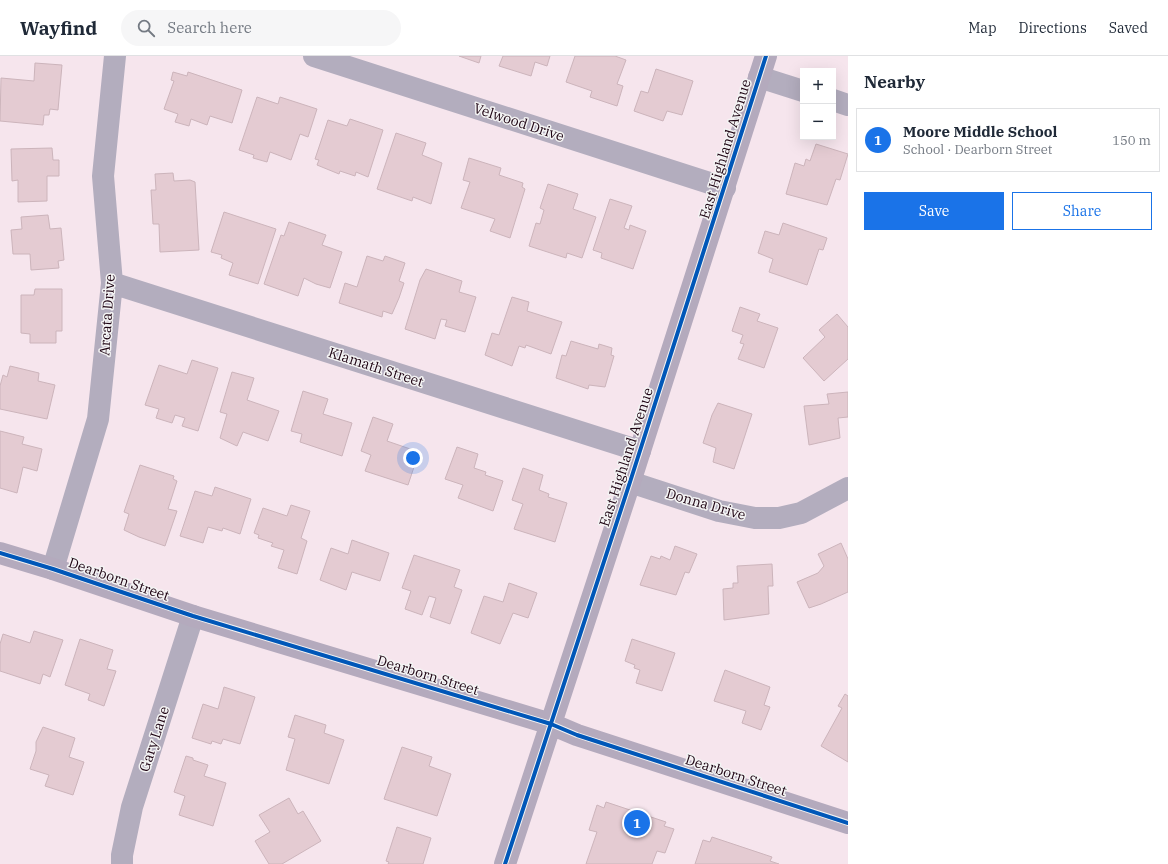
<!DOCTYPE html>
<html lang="en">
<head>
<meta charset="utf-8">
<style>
	body { margin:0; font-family:"IBM Plex Serif",serif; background:#f6f6f7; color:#1f2937 }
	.controls { position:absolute; right:12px; top:12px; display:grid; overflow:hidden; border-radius:0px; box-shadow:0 4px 16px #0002 }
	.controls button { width:36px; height:36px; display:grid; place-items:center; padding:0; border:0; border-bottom:1px solid #e0e1e3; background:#fff; color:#1f2937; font:20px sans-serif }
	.you { position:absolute; left:413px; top:402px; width:14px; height:14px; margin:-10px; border:3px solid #fff; border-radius:50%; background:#1a73e8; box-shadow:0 0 0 6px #1a73e833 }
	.badge { display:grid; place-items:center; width:26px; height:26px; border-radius:50%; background:#1a73e8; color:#fff; font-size:13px; font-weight:700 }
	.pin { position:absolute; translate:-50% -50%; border:2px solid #fff; box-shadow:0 1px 4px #0006 }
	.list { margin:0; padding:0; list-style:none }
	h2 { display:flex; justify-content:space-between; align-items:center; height:52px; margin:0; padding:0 16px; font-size:17px }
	h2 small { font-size:13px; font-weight:400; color:#747a83 }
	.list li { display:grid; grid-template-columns:26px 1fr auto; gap:12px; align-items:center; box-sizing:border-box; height:64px; margin:0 8px 8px; padding:0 8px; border:1px solid #e0e1e3; border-radius:0px }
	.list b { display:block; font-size:15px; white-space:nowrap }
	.list p { margin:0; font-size:13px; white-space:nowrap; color:#747a83 }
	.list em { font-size:13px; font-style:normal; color:#747a83 }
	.actions { display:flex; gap:8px; padding:12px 16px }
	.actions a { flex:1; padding:9px 0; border:1px solid #1a73e8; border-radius:0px; text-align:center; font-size:14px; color:#1a73e8 }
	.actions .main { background:#1a73e8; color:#fff }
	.icon { flex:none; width:22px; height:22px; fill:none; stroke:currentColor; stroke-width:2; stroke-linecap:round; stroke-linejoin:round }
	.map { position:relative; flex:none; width:848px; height:808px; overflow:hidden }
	header { display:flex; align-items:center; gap:24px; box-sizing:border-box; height:56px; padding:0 20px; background:#fff; border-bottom:1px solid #e0e1e3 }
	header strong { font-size:19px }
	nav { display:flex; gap:22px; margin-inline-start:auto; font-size:14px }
	.search { width:280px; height:36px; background:#f6f6f7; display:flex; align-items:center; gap:10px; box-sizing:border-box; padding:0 14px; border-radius:22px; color:#747a83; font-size:15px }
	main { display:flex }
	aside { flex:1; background:#fff }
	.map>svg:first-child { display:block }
	.building { fill:#e4cbd2; stroke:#ccb4bb }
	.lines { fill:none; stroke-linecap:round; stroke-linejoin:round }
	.street { stroke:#b3adbe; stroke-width:22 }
	.secondary { stroke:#b4aabd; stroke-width:22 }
	.cycleway-casing { stroke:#f4f4f4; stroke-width:6 }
	.cycleway { stroke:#0057b8; stroke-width:4 }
	.labels { text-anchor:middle; stroke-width:3; stroke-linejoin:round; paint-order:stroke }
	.street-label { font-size:14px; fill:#1e0413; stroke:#f4f4f4 }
</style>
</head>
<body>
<header>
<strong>Wayfind</strong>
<div class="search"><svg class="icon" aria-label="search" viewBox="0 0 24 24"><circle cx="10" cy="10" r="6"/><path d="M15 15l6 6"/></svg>Search here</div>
<nav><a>Map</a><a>Directions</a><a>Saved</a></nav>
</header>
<main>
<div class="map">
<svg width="848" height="808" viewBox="0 0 848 808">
	<rect width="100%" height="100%" fill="#f6e5ed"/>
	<!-- building -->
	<path class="building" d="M459 0H481L479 7Z
		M503 0H550L547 10 535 6 531 20 499 10Z
		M575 0H615L626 4 617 28 623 30 617 50 590 41 592 35 566 26Z
		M35 7 62 9 58 54 50 53 49 59H44L43 69 0 65 1 22 34 25Z
		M656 13 693 25 682 59 667 55 663 65 634 55 641 35 648 37Z
		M173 16 187 20 188 16 242 34 232 67 210 60 207 69 191 63 189 70 175 66 178 58 164 53 174 25 171 24Z
		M257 41 278 48 280 41 317 53 308 81 300 78 291 104 270 96 267 106 253 102 254 99 239 94Z
		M350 63 383 74 368 121 356 116 355 120 340 115 339 118 317 109 319 104 315 103 328 64 347 70Z
		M396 77 426 87 422 99 442 107 431 148 413 141 412 145 377 133Z
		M816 88 848 98 840 124 836 123 827 149 786 138 795 107 804 110 806 103 810 105Z
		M52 92 53 104H59V120H47V145L18 146V124L12 125 11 93Z
		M469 102 501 112 499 119 523 127 522 131 525 133 510 182 490 175 495 163 461 152 470 126 463 124Z
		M173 117 174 125 190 124 195 126 199 194 160 196 159 168H153L151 134H156L155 118Z
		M548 128 578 138 573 153 596 161 582 202 567 197 566 202 529 190 536 167 540 168 544 154 540 152Z
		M610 143 632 150 624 172 629 174 630 169 646 175 633 213 601 202 602 197 593 194Z
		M224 156 276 173 258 228 229 219 233 207 221 202 222 199 211 196Z
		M48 159 50 173 61 172 64 204 58 205 59 212 31 214 30 198H13L11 174 22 173 21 161Z
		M289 166 326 179 322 189 342 196 330 232 316 228 304 222 298 240 264 228 281 179 284 180Z
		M783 167 827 182 823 194 819 193 807 229 769 216 773 203 758 197 765 175 779 179Z
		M367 200 383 205 385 200 405 207 399 225 404 227 399 242 392 258 383 255 382 261 339 247 345 227 357 231Z
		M426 213 462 225 459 236 476 241 465 276 445 270 447 264 441 263 435 283 405 273 420 224Z
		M35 233H62V275H56V287H30V278L21 277V239H34Z
		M512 241 529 246 527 255 562 266 551 298 526 289 525 292 519 290 512 310 485 299 492 277 499 279Z
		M740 251 760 258 757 265 778 272 764 312 738 303 744 288 740 287 743 279 732 275Z
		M837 258 848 271V303L824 325 803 302 825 281 819 274Z
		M571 285 598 293 599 288 612 292 611 299 614 300 605 331 589 329 588 333 556 322 562 299 566 300Z
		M192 304 218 312 198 375 182 370 185 362 175 359 172 367 156 362 159 353 145 349 159 309 187 318Z
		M10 310 39 317 38 325 55 329 47 363 0 353V330L3 319 7 321Z
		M232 316 254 322 247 344 279 355 268 385 243 376 237 390 220 382 227 358 220 356Z
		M303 335 328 343 323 358 352 367 342 400 300 386 302 378 291 375Z
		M848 336V361L838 362 840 382 809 389 804 350 829 348 827 338Z
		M718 347 752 358 734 413 713 406 716 392 703 387 712 359Z
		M373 361 393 368 387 385 419 396 408 429 365 415 371 399 361 395Z
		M0 375 24 381 22 388 42 393 37 415 23 411 17 437 0 432Z
		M457 391 478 398 474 412 486 416 485 419 503 425 493 455 458 442 463 429 445 423Z
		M140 409 174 420 173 423 177 425 168 453 177 455 165 490 139 481 124 474 129 458 124 456Z
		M523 412 543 419 539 434 549 438 548 441 567 447 555 486 514 473 523 448 512 444Z
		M215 431 251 443 240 478 223 472 222 475 208 471 203 487 180 480 195 435 212 440Z
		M291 449 310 455 301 482 307 485 297 518 278 512 284 494 271 490 273 487 258 482 259 479 254 477 263 452 287 460Z
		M352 484 389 497 380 525 352 516 346 534 320 524 331 492 348 498Z
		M841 487 848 503V536L821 548 809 552 797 526 818 517 824 510 818 498Z
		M675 490 697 498 689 517 685 516 676 539 640 529 651 500 660 503 661 500 670 504Z
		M414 499 460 514 454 531 462 534 450 568 430 561 436 542 429 540 422 559 405 553 411 535 402 532Z
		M772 508 773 530H768L769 558 724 564 723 533 733 532V527H738L737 510Z
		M509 527 537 537 528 562 513 557 500 588 471 577 484 540 503 546Z
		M34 575 63 584 50 621 43 618 40 628 0 615V588L3 578 30 587Z
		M80 583 113 594 107 613 116 615 104 650 88 644 90 638 65 629Z
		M632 583 675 597 662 635 636 627 640 614 634 612 635 609 625 605Z
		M725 614 770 631 764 649 770 651 761 674 742 667 746 655 714 645Z
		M224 631 255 641 240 688 223 683 221 688 212 685 211 688 192 682 203 648 218 653Z
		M845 638 848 640V706L821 690 842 652 838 650Z
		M295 659 326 669 324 677 344 684 329 728 286 714 295 683 288 681Z
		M43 671 75 682 69 701 84 706 73 739 45 730 49 719 30 713 36 695V686Z
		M402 691 432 701 429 710 451 718 437 760 384 743Z
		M186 700 193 702V704L208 709 204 720 226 727 213 770 179 759 185 740 174 736Z
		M289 742 298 758 303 755 321 785 282 808H269L255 785 270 776 259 759Z
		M606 746 666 766 664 770 674 773 665 797 657 795 652 808H586L597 776 589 774 597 749 604 752Z
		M397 771 431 782 423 808H388L389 806 386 805Z
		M712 781 772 801 770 805 779 808H695L703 784 710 786Z"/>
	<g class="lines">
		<!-- street -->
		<path class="street" d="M314 0 725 132
			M759 21 803 35
			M833 44 848 49
			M112 227 640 395
			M630 426 719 455 755 462H779L801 457 848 432
			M53 513 98 363 112 227 103 120 115 0
			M122 808V799L132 751 193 560"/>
		<!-- secondary -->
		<path class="secondary" d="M0 497 53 513 193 560 551 668 577 679 848 767
			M505 808 630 426 766 0"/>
		<!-- cycleway casing -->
		<g class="cycleway-casing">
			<path id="cycleway" d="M0 497 53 513 193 560 551 668 577 679 848 767
				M505 808 630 426 766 0"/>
		</g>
		<!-- cycleway -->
		<use href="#cycleway" class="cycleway"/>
	</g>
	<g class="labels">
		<!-- street labels -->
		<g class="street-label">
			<text transform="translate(519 66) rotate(18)" y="5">Velwood Drive</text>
			<text transform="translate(725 93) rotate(-73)" y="5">East Highland Avenue</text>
			<text transform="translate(107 259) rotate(-86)" y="5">Arcata Drive</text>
			<text transform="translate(376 311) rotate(18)" y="5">Klamath Street</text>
			<text transform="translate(626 401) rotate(-72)" y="5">East Highland Avenue</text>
			<text transform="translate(706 448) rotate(16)" y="5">Donna Drive</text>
			<text transform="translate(119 523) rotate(19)" y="5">Dearborn Street</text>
			<text transform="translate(428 619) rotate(17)" y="5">Dearborn Street</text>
			<text transform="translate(154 683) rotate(-72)" y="5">Gary Lane</text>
			<text transform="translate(736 719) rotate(18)" y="5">Dearborn Street</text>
		</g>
	</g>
</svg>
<div class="controls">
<button>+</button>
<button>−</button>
</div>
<div class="you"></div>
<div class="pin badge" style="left:637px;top:767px">1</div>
</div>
<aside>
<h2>Nearby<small></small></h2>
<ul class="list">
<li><span class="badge">1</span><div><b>Moore Middle School</b><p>School · Dearborn Street</p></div><em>150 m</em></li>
</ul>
<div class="actions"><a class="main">Save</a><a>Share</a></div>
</aside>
</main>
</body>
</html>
